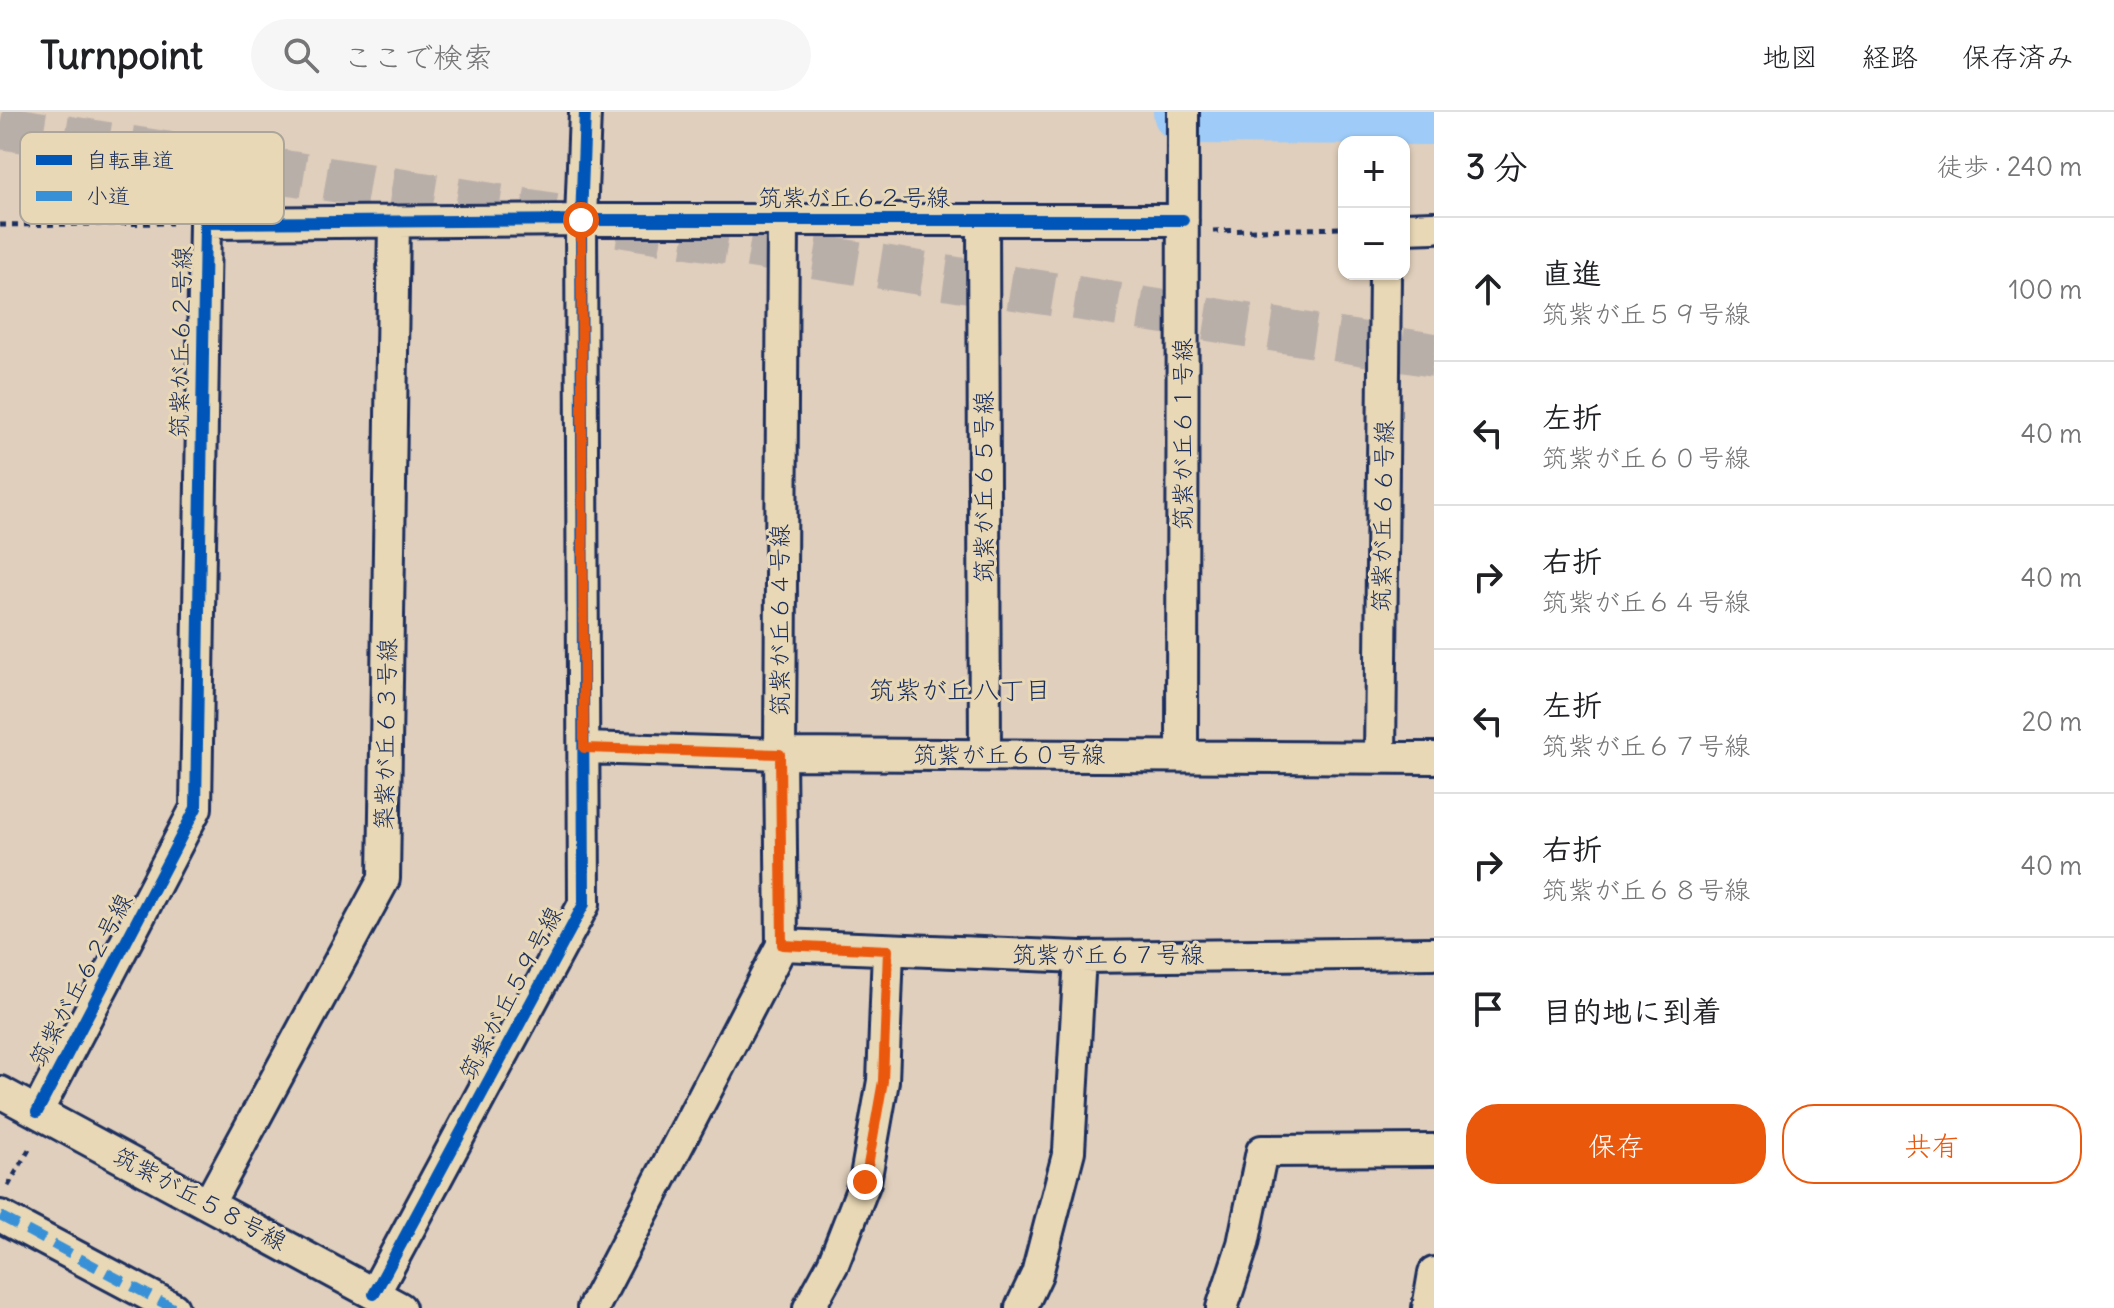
<!DOCTYPE html>
<html lang="ja">
<head>
<meta charset="utf-8">
<style>
	body { margin:0; font-family:Delius,"Klee One",sans-serif; background:#f6f6f6; color:#202124 }
	.controls { position:absolute; right:24px; top:24px; display:grid; overflow:hidden; border-radius:16px; box-shadow:0 2px 6px #0004 }
	.controls button { width:72px; height:72px; display:grid; place-items:center; padding:0; border:0; border-bottom:2px solid #e0e0e0; background:#fff; color:#202124; font:40px sans-serif }
	.stop { position:absolute; width:24px; height:24px; margin:-18px; border:6px solid #ea580c; border-radius:50%; background:#fff }
	.stop.end { background:#ea580c; border-color:#fff; box-shadow:0 2px 8px #0008 }
	.list { margin:0; padding:0; list-style:none }
	h2 { display:flex; justify-content:space-between; align-items:center; height:104px; margin:0; padding:0 32px; font-size:34px }
	h2 small { font-size:26px; font-weight:400; color:#757577 }
	.list li { display:grid; grid-template-columns:52px 1fr auto; gap:24px; align-items:center; box-sizing:border-box; height:144px; padding:0 32px; border-top:2px solid #e0e0e0 }
	.list b { display:block; font-size:30px; white-space:nowrap }
	.list p { margin:0; font-size:26px; white-space:nowrap; color:#757577 }
	.list em { font-size:26px; font-style:normal; color:#757577 }
	.actions { display:flex; gap:16px; padding:24px 32px }
	.actions a { flex:1; padding:18px 0; border:2px solid #ea580c; border-radius:32px; text-align:center; font-size:28px; color:#ea580c }
	.actions .main { background:#ea580c; color:#fff }
	.icon { flex:none; width:44px; height:44px; fill:none; stroke:currentColor; stroke-width:2; stroke-linecap:round; stroke-linejoin:round }
	.map { position:relative; flex:none; width:1434px; height:1196px; overflow:hidden }
	header { display:flex; align-items:center; gap:48px; box-sizing:border-box; height:112px; padding:0 40px; background:#fff; border-bottom:2px solid #e0e0e0 }
	header strong { font-size:38px }
	nav { display:flex; gap:44px; margin-inline-start:auto; font-size:28px }
	.search { width:560px; height:72px; background:#f6f6f6; display:flex; align-items:center; gap:20px; box-sizing:border-box; padding:0 28px; border-radius:44px; color:#757577; font-size:30px }
	main { display:flex }
	aside { flex:1; background:#fff }
	.map>svg:first-child { display:block }
	.lines { fill:none; stroke-linecap:round; stroke-linejoin:round }
	.river { stroke:#9ecbf8; stroke-width:64 }
	.secondary-tunnel { stroke:#b9afa9; stroke-width:44; stroke-dasharray:44 22; stroke-linecap:butt }
	.street-casing { stroke:#1b2f5e; stroke-width:36 }
	.path { stroke:#1b2f5e; stroke-width:5; stroke-dasharray:6 6; stroke-linecap:butt }
	.street { stroke:#e9d8b5; stroke-width:30 }
	.quiet { stroke:#3891d7; stroke-width:10; stroke-dasharray:20 10; stroke-linecap:butt }
	.cycleway-casing { stroke:#e9d8b5; stroke-width:17 }
	.cycleway { stroke:#0057b8; stroke-width:12 }
	.route { stroke:#ea580c; stroke-width:10 }
	.labels { text-anchor:middle; stroke-width:6; stroke-linejoin:round; paint-order:stroke }
	.street-label { font-size:24px; fill:#1b2f5e; stroke:#e9d8b5 }
	.neighbourhood-label { font-size:26px; fill:#1b2f5e; stroke:#e9d8b5 }
	.key { fill:#e9d8b5; stroke:#aba59b; stroke-width:2 }
	.key-label { font-size:22px; fill:#1b2f5e }
</style>
</head>
<body>
<header>
<strong>Turnpoint</strong>
<div class="search"><svg class="icon" aria-label="search" viewBox="0 0 24 24"><circle cx="10" cy="10" r="6"/><path d="M15 15l6 6"/></svg>ここで検索</div>
<nav><a>地図</a><a>経路</a><a>保存済み</a></nav>
</header>
<main>
<div class="map">
<svg width="1434" height="1196" viewBox="0 0 1434 1196">
	<rect width="100%" height="100%" fill="#e0cfbc"/>
	<filter id="ink" filterUnits="userSpaceOnUse"><feTurbulence type="fractalNoise" baseFrequency=".0125" numOctaves="2"/><feDisplacementMap in="SourceGraphic" scale="16" xChannelSelector="R" yChannelSelector="G"/><feConvolveMatrix kernelMatrix="1 2 1 2 8 2 1 2 1" color-interpolation-filters="sRGB"/></filter>
	<g filter="url(#ink)">
		<g class="lines">
			<!-- river -->
			<path class="river" d="M1185 0 1434 1"/>
			<!-- secondary-tunnel -->
			<path class="secondary-tunnel" d="M0 15 555 103
				M619 113 1434 243"/>
			<!-- street casing -->
			<g class="street-casing">
				<path id="street" d="M983 108 985 642
					M1404 116 1434 115
					M584 636 780 642 1434 646
					M1182 643 1183 0
					M1380 645 1385 162
					M782 833 1080 845 1434 841
					M0 980 400 1196
					M37 1000 196 696 205 111 581 108H1183
					M209 1091 384 767 394 109
					M0 1104 173 1196
					M374 1182 584 792 581 108 585 0
					M593 1196 782 833 780 642 783 109
					M809 1196 833 1152 865 1070 883 969 888 838
					M1021 1196 1037 1162 1069 1039 1080 845
					M1222 1196 1243 1132 1262 1039 1434 1038
					M1428 1196 1434 1161"/>
			</g>
			<!-- path -->
			<path class="path" d="M0 113 172 111
				M1213 119 1344 116
				M8 1074 31 1034"/>
			<!-- street -->
			<use href="#street" class="street"/>
			<!-- quiet -->
			<path class="quiet" d="M0 1104 173 1196"/>
			<!-- cycleway casing -->
			<g class="cycleway-casing">
				<path id="cycleway" d="M37 1000 196 696 205 111 581 108H1183
					M374 1182 584 792 581 108 585 0"/>
			</g>
			<!-- cycleway -->
			<use href="#cycleway" class="cycleway"/>
		</g>
	</g>
	<g class="lines" filter="url(#ink)">
		<!-- route -->
		<path class="route" d="M581 108 584 636 780 642 782 833 888 838 883 969 865 1070"/>
	</g>
	<g class="labels">
		<!-- street labels -->
		<g class="street-label">
			<text x="854" y="94">筑紫が丘６２号線</text>
			<text transform="translate(181 230) rotate(-89)" y="8">筑紫が丘６２号線</text>
			<text transform="translate(1183 322) rotate(-90)" y="8">筑紫が丘６１号線</text>
			<text transform="translate(984 375) rotate(-90)" y="8">筑紫が丘６５号線</text>
			<text transform="translate(1383 404) rotate(-89)" y="8">筑紫が丘６６号線</text>
			<text transform="translate(780 508) rotate(-90)" y="8">筑紫が丘６４号線</text>
			<text transform="translate(386 622) rotate(-89)" y="8">築紫が丘６３号線</text>
			<text x="1009" y="651">筑紫が丘６０号線</text>
			<text x="1108" y="851">筑紫が丘６７号線</text>
			<text transform="translate(81 868) rotate(-62)" y="8">筑紫が丘６２号線</text>
			<text transform="translate(511 881) rotate(-62)" y="8">筑紫が丘５９号線</text>
			<text transform="translate(200 1087) rotate(28)" y="8">筑紫が丘５８号線</text>
		</g>
		<!-- neighbourhood labels -->
		<g class="neighbourhood-label">
			<text x="960" y="587">筑紫が丘八丁目</text>
		</g>
	</g>
	<!-- legend -->
	<rect x="20" y="20" width="264" height="92" rx="12" class="key"/>
	<rect x="36" y="43" width="36" height="10" fill="#0057b8"/>
	<rect x="36" y="79" width="36" height="10" fill="#3891d7"/>
	<g class="key-label">
		<text x="86" y="56">自転車道</text>
		<text x="86" y="92">小道</text>
	</g>
</svg>
<div class="controls">
<button>+</button>
<button>−</button>
</div>
<div class="stop" style="left:581px;top:108px"></div>
<div class="stop end" style="left:865px;top:1070px"></div>
</div>
<aside>
<h2>3 分<small>徒歩 · 240 m</small></h2>
<ul class="list">
<li><svg class="icon" aria-label="ahead" viewBox="0 0 24 24"><path d="M12 20V5M6 11l6-6 6 6"/></svg><div><b>直進</b><p>筑紫が丘５９号線</p></div><em>100 m</em></li>
<li><svg class="icon" aria-label="left" viewBox="0 0 24 24"><path d="M17 20v-9H6M10 6l-5 5 5 5"/></svg><div><b>左折</b><p>筑紫が丘６０号線</p></div><em>40 m</em></li>
<li><svg class="icon" aria-label="right" viewBox="0 0 24 24"><path d="M7 20v-9h11M14 6l5 5-5 5"/></svg><div><b>右折</b><p>筑紫が丘６４号線</p></div><em>40 m</em></li>
<li><svg class="icon" aria-label="left" viewBox="0 0 24 24"><path d="M17 20v-9H6M10 6l-5 5 5 5"/></svg><div><b>左折</b><p>筑紫が丘６７号線</p></div><em>20 m</em></li>
<li><svg class="icon" aria-label="right" viewBox="0 0 24 24"><path d="M7 20v-9h11M14 6l5 5-5 5"/></svg><div><b>右折</b><p>筑紫が丘６８号線</p></div><em>40 m</em></li>
<li><svg class="icon" aria-label="arrive" viewBox="0 0 24 24"><path d="M6 21V4h12l-3 4 3 4H6"/></svg><div><b>目的地に到着</b></div></li>
</ul>
<div class="actions"><a class="main">保存</a><a>共有</a></div>
</aside>
</main>
</body>
</html>
